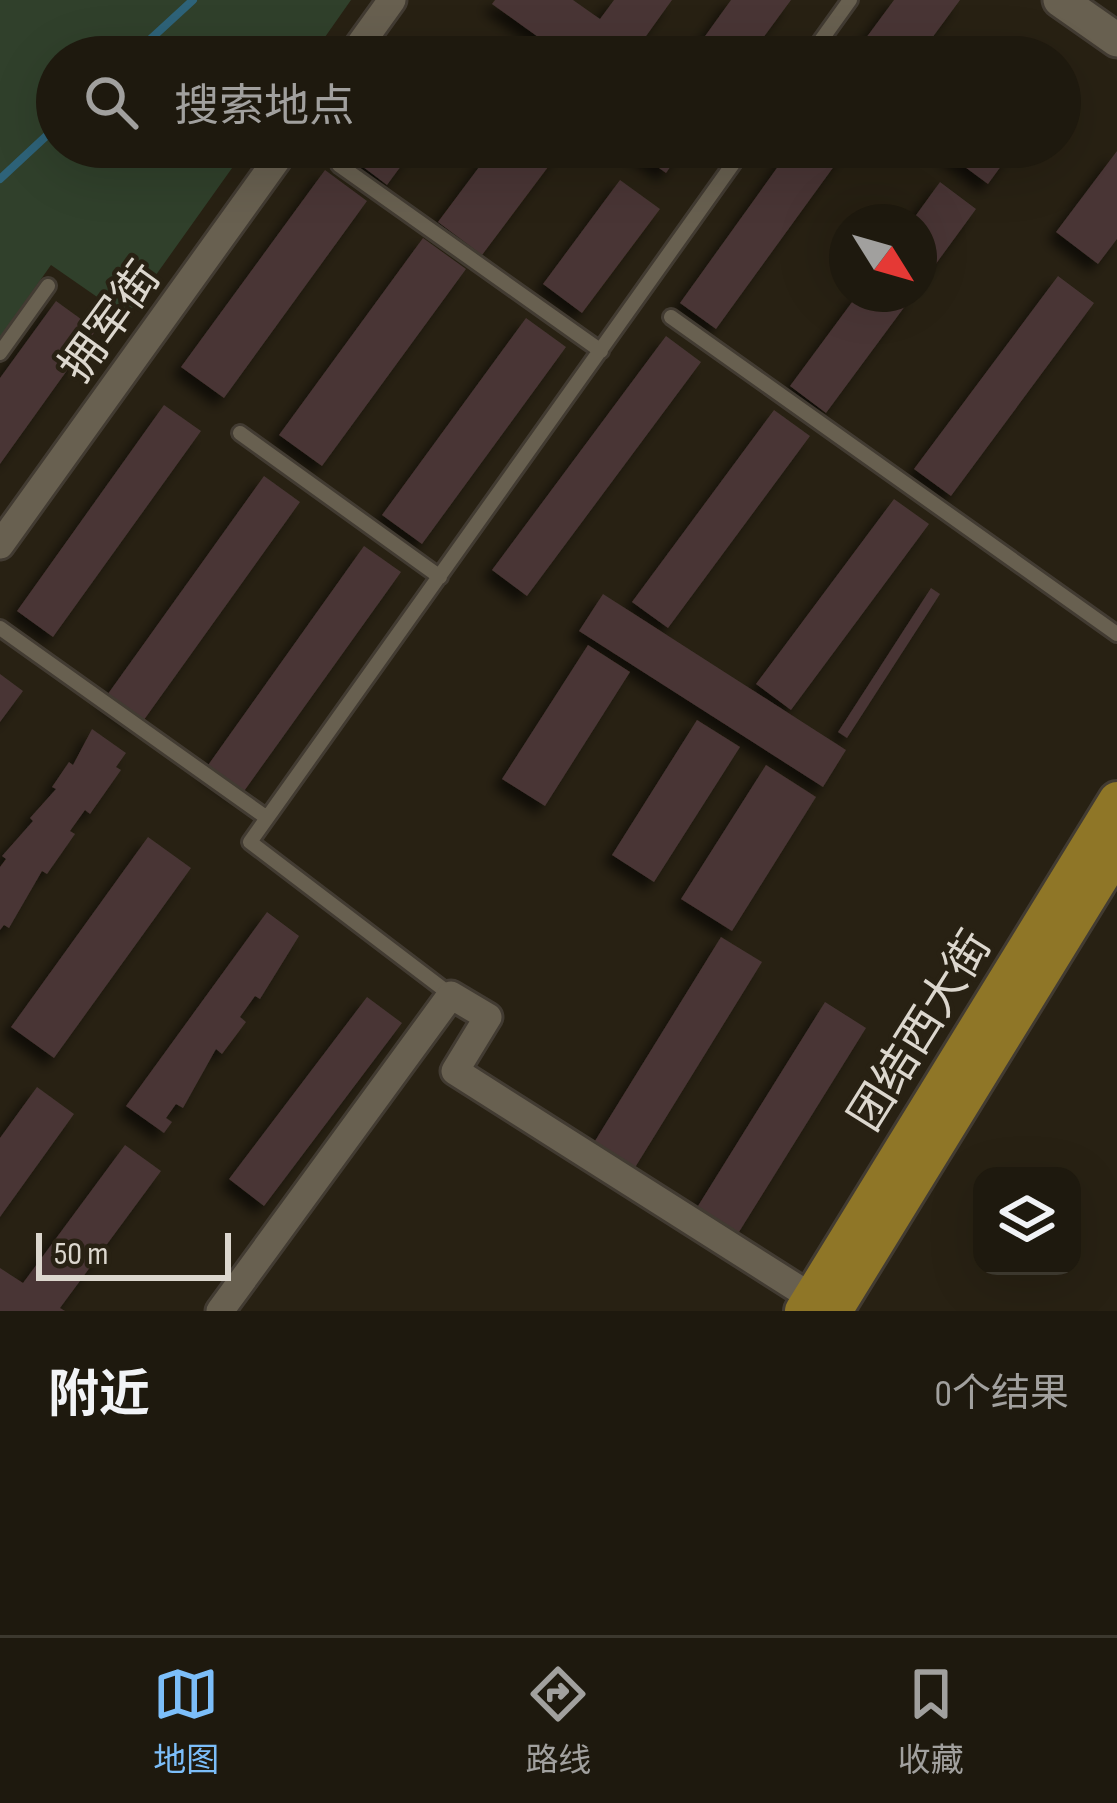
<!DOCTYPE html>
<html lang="zh">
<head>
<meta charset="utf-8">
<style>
	body { margin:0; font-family:"Sofia Sans Condensed","Noto Sans SC",sans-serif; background:#262217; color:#f1f3f6 }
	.controls { position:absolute; right:36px; bottom:36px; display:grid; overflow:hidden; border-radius:24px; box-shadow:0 12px 48px #0002 }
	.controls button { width:108px; height:108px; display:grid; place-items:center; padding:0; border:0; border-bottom:3px solid #3c382e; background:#1e190e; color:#f1f3f6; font:60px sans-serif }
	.compass { position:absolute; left:829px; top:204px; width:108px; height:108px; border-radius:50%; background:#1e190e; box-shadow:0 12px 48px #0002; rotate:127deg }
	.scale { position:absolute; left:36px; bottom:30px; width:195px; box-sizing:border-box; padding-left:12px; border:6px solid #dcd7ce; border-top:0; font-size:33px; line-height:42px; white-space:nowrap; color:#dcd7ce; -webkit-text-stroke:9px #282113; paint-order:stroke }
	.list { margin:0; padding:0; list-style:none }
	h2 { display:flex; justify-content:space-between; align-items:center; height:156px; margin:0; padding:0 48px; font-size:51px }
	h2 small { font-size:39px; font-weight:400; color:#a1a09e }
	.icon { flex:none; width:66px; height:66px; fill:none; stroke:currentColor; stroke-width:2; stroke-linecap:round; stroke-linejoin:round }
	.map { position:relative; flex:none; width:1117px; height:1311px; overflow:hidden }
	.search { position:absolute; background:#1e190e; box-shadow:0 12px 48px #0002; left:36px; right:36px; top:36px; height:132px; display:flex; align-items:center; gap:30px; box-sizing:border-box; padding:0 42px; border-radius:66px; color:#a1a09e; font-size:45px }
	.sheet { height:324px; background:#1e190e }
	nav { display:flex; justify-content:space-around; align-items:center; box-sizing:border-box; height:168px; border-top:3px solid #3c382e; background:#1e190e; font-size:33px; color:#a1a09e }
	nav a { display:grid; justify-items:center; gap:6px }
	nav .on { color:#7cbef9 }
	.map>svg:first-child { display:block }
	.green { fill:#30402b }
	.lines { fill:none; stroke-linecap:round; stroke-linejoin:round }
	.stream { stroke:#2e6379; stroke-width:8 }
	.building { fill:#483635; filter:url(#shadow) }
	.service-casing { stroke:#423b32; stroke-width:20 }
	.minor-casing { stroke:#423b32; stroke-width:33 }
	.tertiary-casing { stroke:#423b32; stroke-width:39 }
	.primary-casing { stroke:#423b32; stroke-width:42 }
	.service { stroke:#686050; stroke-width:14 }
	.minor { stroke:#686050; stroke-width:27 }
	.tertiary { stroke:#686050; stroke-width:33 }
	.primary { stroke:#8f7627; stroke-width:36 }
	.labels { text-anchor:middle; stroke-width:9; stroke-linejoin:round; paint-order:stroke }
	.street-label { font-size:45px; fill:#dcd7ce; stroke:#282113 }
</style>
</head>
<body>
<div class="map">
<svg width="1117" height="1311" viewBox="0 0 1117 1311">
	<defs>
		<filter id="shadow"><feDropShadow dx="-8" dy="8" stdDeviation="6" flood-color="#0009"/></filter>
	</defs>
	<rect width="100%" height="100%" fill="#282113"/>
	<!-- green -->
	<path class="green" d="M0 0H351L311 57H57V147H247L126 317 51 265 0 337Z"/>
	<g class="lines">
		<!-- stream -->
		<path class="stream" d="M131 57 193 0
			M0 179 57 126"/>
	</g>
	<!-- building -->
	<path class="building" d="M495 0H573L600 19 614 0H672L631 57H566L492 4Z
		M731 0H791L749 57H690Z
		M894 0H960L918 57H852Z
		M345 147H415L387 185 342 151Z
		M494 147H563L482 255 438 222Z
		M630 147H684L666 173Z
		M792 147H848L716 329 680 303Z
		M950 147H1015L988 184 946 153Z
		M1117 151V239L1098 264 1056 232Z
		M325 170 367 201 224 398 181 367Z
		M620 180 660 209 582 313 543 284Z
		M940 182 976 209 919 287V222H911Z
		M423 238 466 269 322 466 279 435Z
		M1058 276 1094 303 951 496 914 469Z
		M858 294H914L826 413 790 386Z
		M56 301 96 330 0 464V378Z
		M526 318 566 347 422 544 382 515Z
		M666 336 701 362 527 596 492 570Z
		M164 405 201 431 53 637 17 611Z
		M774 410 810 436 668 628 632 602Z
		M264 476 300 502 141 724 105 698Z
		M894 499 929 524 791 710 756 684Z
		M364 546 401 572 242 794 206 768Z
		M931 588 940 594 847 738 838 732Z
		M603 594 846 750 823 787 579 631Z
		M588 645 630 672 545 806 502 779Z
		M0 674 23 691 0 722Z
		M697 720 740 747 654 882 612 855Z
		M92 729 126 753 116 767 121 770 90 814 85 810 70 831 75 834 47 874 42 871 9 928 4 925 0 930V867L6 859 2 856 33 821 30 818 56 789 52 787 69 762 73 765Z
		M766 765 816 797 732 931 681 899Z
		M148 837 191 868 54 1058 11 1027Z
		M267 912 299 936 260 999 255 996 240 1017 246 1022 222 1054 216 1049 183 1108 176 1104 166 1118 172 1122 164 1133 126 1106Z
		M721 937 762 962 631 1174 590 1149Z
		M367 997 402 1023 264 1206 229 1179Z
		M825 1002 866 1028 734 1240 693 1214Z
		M37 1087 74 1114 0 1217V1138Z
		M125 1145 161 1171 60 1308 65 1311H0V1268L23 1283Z"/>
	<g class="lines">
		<!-- service casing -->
		<g class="service-casing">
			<path id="service" d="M809 57 850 0
				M339 165 601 351
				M671 317 1117 634
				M0 353 48 286
				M240 433 440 577
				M0 628 267 818
				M451 995 250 842 745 147"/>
		</g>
		<!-- minor casing -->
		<g class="minor-casing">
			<path id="minor" d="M351 57 392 0
				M0 545 286 147
				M220 1311 451 995 488 1017 455 1071 811 1297"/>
		</g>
		<!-- tertiary casing -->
		<g class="tertiary-casing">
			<path id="tertiary" d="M1060 0 1117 40"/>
		</g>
		<!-- primary casing -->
		<g class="primary-casing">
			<path id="primary" d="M803 1311 1117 800
				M834 1311 1117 851"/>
		</g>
		<!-- service -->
		<use href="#service" class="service"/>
		<!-- minor -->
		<use href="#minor" class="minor"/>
		<!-- tertiary -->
		<use href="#tertiary" class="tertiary"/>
		<!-- primary -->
		<use href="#primary" class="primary"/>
	</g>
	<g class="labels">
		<!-- street labels -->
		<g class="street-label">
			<text transform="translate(109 321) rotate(-54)" y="16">拥军街</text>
			<text transform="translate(919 1030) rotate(-58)" y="16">团结西大街</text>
		</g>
	</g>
</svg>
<div class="controls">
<button><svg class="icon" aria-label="layers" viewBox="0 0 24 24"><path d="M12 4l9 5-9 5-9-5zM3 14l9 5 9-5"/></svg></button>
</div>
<svg class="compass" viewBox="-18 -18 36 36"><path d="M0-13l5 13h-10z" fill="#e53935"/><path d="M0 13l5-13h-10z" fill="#a1a09e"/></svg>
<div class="scale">50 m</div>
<div class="search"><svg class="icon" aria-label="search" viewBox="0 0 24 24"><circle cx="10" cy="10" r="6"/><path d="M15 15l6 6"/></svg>搜索地点</div>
</div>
<section class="sheet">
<h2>附近<small>0个结果</small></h2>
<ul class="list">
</ul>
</section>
<nav>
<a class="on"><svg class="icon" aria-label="map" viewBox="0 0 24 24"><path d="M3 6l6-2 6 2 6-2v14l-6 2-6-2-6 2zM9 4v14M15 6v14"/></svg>地图</a>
<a><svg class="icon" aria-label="directions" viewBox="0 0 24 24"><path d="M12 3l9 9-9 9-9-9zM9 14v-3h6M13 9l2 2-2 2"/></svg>路线</a>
<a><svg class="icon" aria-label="saved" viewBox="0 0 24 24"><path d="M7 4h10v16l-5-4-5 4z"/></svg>收藏</a>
</nav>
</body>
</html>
